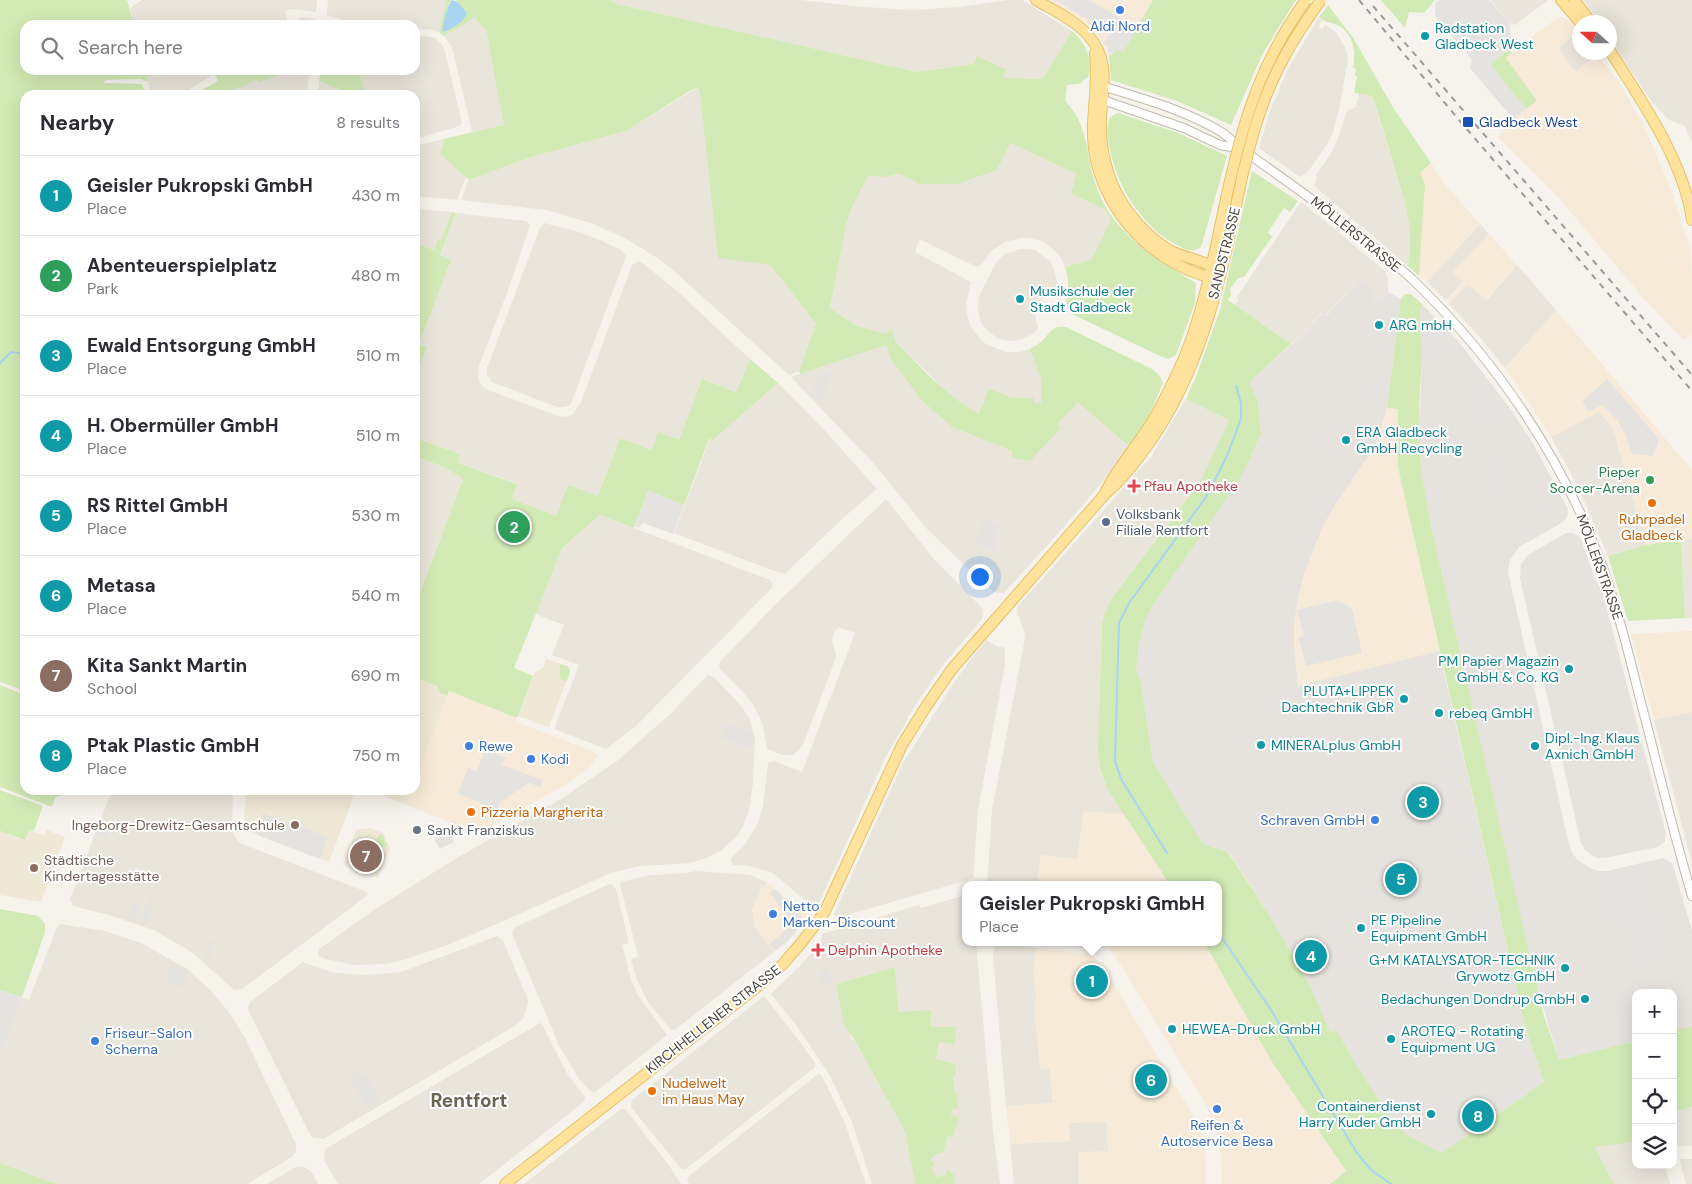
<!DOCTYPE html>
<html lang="en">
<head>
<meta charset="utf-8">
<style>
	body { margin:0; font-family:"DM Sans",sans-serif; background:#f2f2f3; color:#2b2b33 }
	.controls { position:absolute; right:15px; bottom:15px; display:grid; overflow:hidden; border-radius:10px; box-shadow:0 5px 20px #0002 }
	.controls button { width:45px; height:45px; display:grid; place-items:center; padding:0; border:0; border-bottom:1px solid #e1e1e2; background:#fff; color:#2b2b33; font:25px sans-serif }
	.compass { position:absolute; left:1572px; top:15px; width:45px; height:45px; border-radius:50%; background:#fff; box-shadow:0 5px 20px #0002; rotate:291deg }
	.you { position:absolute; left:979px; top:576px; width:18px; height:18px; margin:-12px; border:4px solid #fff; border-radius:50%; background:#1a73e8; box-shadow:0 0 0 8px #1a73e833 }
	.badge { display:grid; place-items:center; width:32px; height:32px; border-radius:50%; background:#b45309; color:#fff; font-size:16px; font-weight:700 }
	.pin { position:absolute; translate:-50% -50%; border:2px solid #fff; box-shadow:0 1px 5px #0006 }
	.popup { position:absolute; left:962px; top:881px; width:260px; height:65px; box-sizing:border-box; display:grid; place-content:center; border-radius:10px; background:#fff; filter:drop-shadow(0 1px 4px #0005); font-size:16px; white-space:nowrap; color:#7c7c81 }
	.popup b { font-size:19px; color:#2b2b33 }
	.popup::after { content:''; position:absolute; left:50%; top:100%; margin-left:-10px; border:10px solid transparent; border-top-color:#fff }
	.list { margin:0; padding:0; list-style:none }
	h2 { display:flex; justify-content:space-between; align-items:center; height:65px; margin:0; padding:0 20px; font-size:21px }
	h2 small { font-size:16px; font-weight:400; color:#7c7c81 }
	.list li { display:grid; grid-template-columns:32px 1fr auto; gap:15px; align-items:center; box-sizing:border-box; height:80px; padding:0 20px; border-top:1px solid #e1e1e2 }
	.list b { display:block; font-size:19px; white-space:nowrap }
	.list p { margin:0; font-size:16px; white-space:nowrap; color:#7c7c81 }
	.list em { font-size:16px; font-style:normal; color:#7c7c81 }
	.icon { flex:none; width:28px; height:28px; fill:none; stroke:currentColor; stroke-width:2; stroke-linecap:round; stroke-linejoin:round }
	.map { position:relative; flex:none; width:1692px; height:1184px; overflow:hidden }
	.search { position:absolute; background:#fff; box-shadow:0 5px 20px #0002; left:20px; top:20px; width:400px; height:55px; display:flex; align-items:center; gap:12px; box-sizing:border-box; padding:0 18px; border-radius:15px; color:#7c7c81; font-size:19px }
	.panel { position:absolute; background:#fff; box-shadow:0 5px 20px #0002; left:20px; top:90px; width:400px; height:705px; border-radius:15px }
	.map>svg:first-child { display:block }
	.residential { fill:#eae5da }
	.commercial { fill:#f7ead8 }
	.industrial { fill:#e6e2dd }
	.education { fill:#efe8d6 }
	.green { fill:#d2eab5 }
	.parking { fill:#e5e3e0 }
	.water { fill:#a9d4f2 }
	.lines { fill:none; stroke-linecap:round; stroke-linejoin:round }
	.stream { stroke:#a9d4f2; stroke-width:2 }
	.minor-casing { stroke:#c2bbae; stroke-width:10 }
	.major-casing { stroke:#e6c16a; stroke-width:12 }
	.minor { stroke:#fff; stroke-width:8 }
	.major { stroke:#ffe39c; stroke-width:10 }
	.rail { stroke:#9a9a9a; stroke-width:2; stroke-dasharray:6 6; stroke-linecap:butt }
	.major-bridge-casing { stroke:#e6c16a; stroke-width:12; stroke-linecap:butt }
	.major-bridge { stroke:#ffe39c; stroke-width:10 }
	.shop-dot { fill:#3f7fe0; stroke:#fff; stroke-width:2 }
	.culture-dot { fill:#0f9aa8; stroke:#fff; stroke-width:2 }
	.transit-dot { fill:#1a4fb4; stroke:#fff; stroke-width:2 }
	.leisure-dot { fill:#2e9e5b; stroke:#fff; stroke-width:2 }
	.health-dot { fill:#e0444e; stroke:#fff; stroke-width:2 }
	.food-dot { fill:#e8710a; stroke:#fff; stroke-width:2 }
	.service-dot { fill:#5c6f8a; stroke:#fff; stroke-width:2 }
	.education-dot { fill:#8d6e63; stroke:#fff; stroke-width:2 }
	.worship-dot { fill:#6b7280; stroke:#fff; stroke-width:2 }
	.labels { text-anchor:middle; stroke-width:4; stroke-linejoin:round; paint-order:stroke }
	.shop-label { font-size:14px; fill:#366cbe; stroke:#fff; text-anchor:start }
	.culture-label { font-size:14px; fill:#0d838f; stroke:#fff; text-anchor:start }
	.transit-label { font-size:14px; fill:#164399; stroke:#fff; text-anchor:start }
	.street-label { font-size:14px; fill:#4b4439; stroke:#fff }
	.leisure-label { font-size:14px; fill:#27864d; stroke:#fff; text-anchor:end }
	.health-label { font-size:14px; fill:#be3a42; stroke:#fff; text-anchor:start }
	.service-label { font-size:14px; fill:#4e5e75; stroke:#fff; text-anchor:start }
	.food-label { font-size:14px; fill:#c56008; stroke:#fff; text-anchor:start }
	.education-label { font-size:14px; fill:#785e54; stroke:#fff; text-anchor:end }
	.worship-label { font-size:14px; fill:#5b616d; stroke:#fff; text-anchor:start }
	.district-label { font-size:19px; font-weight:bold; fill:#6e6250; stroke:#fff }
</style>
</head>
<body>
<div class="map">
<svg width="1692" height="1184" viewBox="0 0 1692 1184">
	<rect width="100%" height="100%" fill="#f6f3ec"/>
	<!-- residential -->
	<path class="residential" d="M142 0H317L316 12 292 9 285 11 288 23 298 21 300 17 315 19 314 25H134L130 8Z
		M328 0H446L439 32 427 29 415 30V25H349L340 19 327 15Z
		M610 0H800L864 7 912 10 959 7 1009 0H1022L1072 31 1043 79 1003 78 1007 71 973 64 917 72 617 4Z
		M1490 0H1548L1515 25 1510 23Z
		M1583 0H1692V143L1685 126 1669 120 1652 102 1615 47 1617 46 1610 36V22H1600Z
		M475 16 486 30 505 125 472 132 452 47 444 36 464 25Z
		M1319 17 1322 20 1318 27 1322 29 1325 25 1336 32 1346 49 1348 59 1339 110 1333 132 1326 146 1307 173 1300 177 1259 148 1270 111 1288 69Z
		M1579 31 1580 52 1597 53 1598 55 1575 72 1558 48Z
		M425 36 435 38 440 42 444 48 462 123 460 126 415 139V95H366L359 72 356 70H415V37Z
		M145 70H220L184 93 175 95H151Z
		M295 70 309 76 307 95H227L228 92 257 79 259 82Z
		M319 81 343 91 344 95H318Z
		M698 87 770 265 816 324 799 371 789 375 674 271 659 259 625 238 591 223 546 210 461 200 469 180 528 158 626 131Z
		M1359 94 1372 96 1405 202 1410 230V261L1407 265 1314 186 1317 177 1315 176 1332 152 1338 138 1346 113 1349 110 1356 107Z
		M443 139 444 143 440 154 466 176 457 200 415 196V146Z
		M1010 143 1076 174 1071 194 1104 209 1111 219 1092 259 1065 267 1061 258 1054 250 1042 241 1031 238H1021L1005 242 991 251 982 264 977 267 921 240 919 241 915 252 971 282 966 303 967 315 971 327 981 340 986 344 1006 352H1020L1030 349 1041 379V403H1034V398L1008 397 979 414 960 402 942 387 895 341 885 335 857 326 830 308 847 221 853 205 868 176 885 177 898 174 911 179 918 184Z
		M1300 203H1303L1385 271 1388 280V292L1378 302 1373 297 1376 294 1359 281 1325 316 1321 313 1308 330 1291 344 1235 305 1238 301 1237 297Z
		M415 209 452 212 441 241 434 250 418 244 415 250Z
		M456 213 526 221 530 225 507 293 479 366 478 373 479 381 483 387 488 390 558 416 566 417 573 414 581 402 632 265 639 261 644 264 677 291 750 359 736 392 702 379 679 440 652 450 620 438 598 496 556 516 511 499 517 483 458 463 460 454 415 438V404L419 393 415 391V378L426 347 419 344 451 260 440 256Z
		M544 223 576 231 600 240 621 250 626 256 572 401 570 405 564 407H557L492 382 487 375V368L540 228Z
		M1480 224 1489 234 1453 272 1463 281 1446 301 1428 283 1429 280Z
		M1021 249 1035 250 1050 261 1054 270 1058 285 1056 290 1041 299 1036 304 1034 311 1038 328 1035 333 1020 340 1012 341 999 339 990 333 983 326 979 317 978 306 979 296 996 263 1004 254Z
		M1517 265 1556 310 1505 368 1478 335 1449 304 1464 287 1469 284 1487 300Z
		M886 344 891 359 921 400 952 427 1013 451 1061 428 1057 424 1078 403 1129 446 1105 479 1070 520 1004 593H998L992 591 928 530 873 463 791 377Z
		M778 383 830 436 877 489 844 517 785 574 771 570 674 533 710 439 713 440Z
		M1186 399 1229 419 1227 428 1200 482 1113 597 1105 611 1102 623 1098 744 1102 776 1108 790 1124 814 1084 812 1077 860 1041 855 1037 885H987L992 810 1025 638 1024 631 1017 612 1018 606 1153 455V453Z
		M1599 412 1613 428 1646 545 1608 556 1578 487 1551 437Z
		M415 456 446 468 463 479 415 606Z
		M886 499 933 558 981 607 983 612 982 619 942 666 907 718 908 719 886 756 817 907 814 908 773 873 748 866 733 865 730 859 744 846 757 825 763 806 768 763 774 761 802 772 855 633 838 627 833 635 832 642 836 654 835 660 804 742 799 750 792 755H783L767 749 763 726 754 706 743 692 721 670 719 666 720 662 775 605Z
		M600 515 770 580 773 584 772 588 636 726 606 749 554 729 579 665 552 655 564 625 535 614 562 548Z
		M1692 539V618H1685L1681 540Z
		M987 640 996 646 1005 648V665L978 810 973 877 971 879 837 918 834 914 903 763 955 681 974 655Z
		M708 675 714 677 741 706 749 717 755 738 753 783 749 811 742 828 736 837 722 850 706 858 691 863 640 866 611 873 506 920 445 946 403 960 386 964 354 965 325 959 318 955 319 949 374 910 455 859 561 799 617 761 669 715Z
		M1692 712V863L1654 720Z
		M112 790H233L232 829 234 835 240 843 367 892 368 895 242 989 234 990 193 953 154 930 109 915 73 906 70 899Z
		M696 871 750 875 767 882 752 909 755 927 774 952 676 1029 671 1030 648 1002 637 980 631 959 638 956 620 884 621 882 650 875 687 873Z
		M609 884 613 885 616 889 629 943 622 945 631 979 637 994 667 1035 594 1093 590 1091 579 1079 559 1045 512 934 513 929 518 926Z
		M966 895V942H976L993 1131 1000 1184H954L944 1177 938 1178 931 1172 930 1160 937 1152H942L945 1149 947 1136 959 1119 951 1115 953 1108 957 1110 953 1075H955L936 1060 939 1042 955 1027H931V1010L897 1013 895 967 836 984 851 1038 858 1046 905 1132 915 1184H872L852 1122 829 1074 796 1025 771 994 799 967 816 947 822 938V934L919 905 921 908Z
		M60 924 105 931 141 943 186 968 211 991 228 1011 244 1036 258 1065 296 1144V1152L292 1157 247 1184H57L0 1163V993L1 990 29 1000 57 927Z
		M497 936 503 941 527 997 528 1003 523 1019 513 1027 323 1139 313 1138 310 1135 249 1012 248 1008 250 1002 303 962 332 972 351 974 365 975 401 972Z
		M1000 944 1036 948 1034 971 1036 996 1035 1013 1040 1068 1050 1069 1053 1103 1006 1106 993 956 994 948Z
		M764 996 800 1042 815 1063V1067L686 1169H681L631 1107V1101Z
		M540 1023 542 1024 568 1075 585 1097 584 1102 479 1184H338L325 1162 324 1154 327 1148Z
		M818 1074 822 1076 844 1121 866 1184H689L687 1179 690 1175Z
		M1692 1107V1146H1673V1112Z
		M622 1108 626 1110 668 1164 681 1184H524Z
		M1107 1121 1108 1151 1078 1153 1079 1184H1014L1010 1144 1070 1141 1069 1123Z
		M1636 1142V1165H1665L1670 1184H1614L1595 1147Z
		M1681 1159H1692V1184H1686L1680 1162Z
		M302 1166 311 1171 318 1184H267L296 1167Z"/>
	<!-- commercial -->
	<path class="commercial" d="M1050 0H1153L1123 53 1109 56 1104 44 1095 30 1087 23Z
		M1561 17 1570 20 1579 31 1558 48 1575 72 1598 55 1620 84 1642 122 1669 184 1690 248 1692 273V335L1684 340 1645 300 1558 197 1498 137 1524 110 1537 101 1505 57 1556 19Z
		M1431 163 1442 181 1480 224 1429 280 1428 283 1419 276 1425 184 1419 173Z
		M1489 234 1517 265 1486 300 1469 285 1466 288 1464 287 1449 304 1446 301 1463 282 1453 272Z
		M1556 310 1692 470V539L1646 545 1613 428 1599 412 1551 437 1518 386 1505 368Z
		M1387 408H1398V466L1439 651 1298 686 1294 645V625L1297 604 1304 574 1322 528 1335 505 1375 446Z
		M1692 631V712L1654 720 1631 634Z
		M449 691 517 718 516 722 593 751 598 756 589 767 567 784 484 829 474 831 406 805 412 790H415V782Z
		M1084 811 1124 814 1170 885H1037L1041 855 1077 859Z
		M767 882 808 916 793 936 774 952 755 928 752 909 762 887H764Z
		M1100 942H1204L1272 1062 1346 1171 1330 1184H1222L1221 1157 1219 1140 1208 1108 1117 959 1111 951Z
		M1036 948 1087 954 1095 957 1102 965 1195 1118 1203 1138 1205 1151 1206 1184H1079L1078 1152 1108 1151 1107 1122 1069 1123 1070 1141 1010 1144 1006 1106 1053 1103 1050 1069 1040 1068 1035 1013 1036 996 1034 971Z"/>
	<!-- industrial -->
	<path class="industrial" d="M1359 281H1362L1377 293 1373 297 1378 302 1388 292 1401 299 1387 408 1375 446 1335 505 1322 528 1304 574 1297 604 1294 625V645L1298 686 1439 651 1525 1026 1544 1082 1442 1153 1409 1136 1393 1122 1364 1077 1336 1030 1330 1032 1311 987 1271 918 1229 852 1203 844 1153 762 1141 683 1136 668 1139 643 1146 619 1152 607 1241 478 1261 434 1258 401 1249 382 1308 330 1322 313 1326 316Z
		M1422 304 1458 341 1509 407 1531 440 1568 509 1567 517 1563 522 1519 547 1510 560 1508 572 1567 836 1572 853 1578 860 1590 868 1599 871H1607L1663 858 1672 863 1692 930V1026L1673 1031V993H1636V1041L1559 1060 1536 984 1431 526 1421 470 1419 433 1422 357 1420 311Z
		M1566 533H1573L1580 537 1595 579 1602 590 1666 834 1665 841 1658 847 1604 858H1598L1591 855 1585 850 1581 843 1520 578 1521 564 1528 555Z"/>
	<!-- education -->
	<path class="education" d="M546 659 569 667 570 672 549 727 518 716 535 672 543 668Z
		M415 677 437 686 440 693 447 696 415 782Z
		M246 790H356L329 862 252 832 246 824 244 817Z
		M369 790H412L406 805Z
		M371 828 383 833 390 848 378 878 343 865 356 830Z
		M29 830 44 835 47 830 65 837 41 902 0 895V831L20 839Z"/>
	<!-- green -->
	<path class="green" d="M0 0H127L134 25H25V70H145L148 82 141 79 106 80 103 83 142 84 146 95H25V691L0 682Z
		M446 0H452L449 3 443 28 444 32 461 22 458 2 455 0H610L617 4 917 72 973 64 977 56 1007 70 1003 78 1043 79 1072 31C1085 42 1094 60 1088 77L1082 81 1083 83 1067 85 1065 101C1089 125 1085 152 1095 182 1110 232 1154 258 1196 283L1195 303 1176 355 1169 359 1162 357 1072 314C1063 305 1067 299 1068 288 1069 281 1067 274 1065 267L1092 259 1111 219 1104 209 1071 194 1076 174 1010 143 997 170 957 184H918L911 179 898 174 885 177 868 176 853 205 847 221 830 308 857 326 885 334 892 330 895 341 930 377 960 402 979 414 989 389 1004 394 1008 397 1034 398V403H1041V379L1030 349C1033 347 1037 345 1041 342 1050 334 1051 324 1066 327L1152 369 1160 376 1163 383 1148 418 1129 446 1078 403 1057 424 1061 428 1030 461 1012 458V451L952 427 921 400 891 359 886 345 800 374 799 371 816 324 770 265 718 258 700 93 698 87 688 92 626 131 528 158 469 180 440 154 444 143 443 139 504 125 486 30 474 17 464 25 444 36 439 32Z
		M1153 0H1296L1263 53 1231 125 1177 101 1111 80 1109 56 1113 54 1117 49 1123 52Z
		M1381 0H1435L1424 13 1409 12 1405 28Z
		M1328 5 1354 39 1394 109 1431 163 1420 173 1425 184 1419 276 1407 265 1410 261V230L1405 202 1377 110 1372 96 1354 93 1357 76 1355 75 1356 69 1353 68C1356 52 1354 33 1337 25 1331 22 1325 23 1319 17Z
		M1509 49 1512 52 1506 58 1537 101 1526 109 1490 65Z
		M220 70H309V76L295 70 259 82 257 80 228 92 227 95H193L218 81 215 74Z
		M321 70H356L359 72 366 95H344L343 91 319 81Z
		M1118 113 1178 133 1227 156 1201 247C1191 253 1186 250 1177 245 1163 238 1151 228 1142 216 1133 206 1126 195 1121 183 1114 169 1104 135 1109 120 1111 116 1114 114 1118 113Z
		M1252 171 1298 201 1290 212 1284 208 1268 232 1272 237 1244 277 1238 278 1230 289 1231 295 1228 300 1291 344 1249 382 1258 401 1261 434 1241 478 1152 607 1146 619 1139 643 1136 668 1141 683 1153 762 1203 844 1228 852 1271 918 1311 987 1330 1032 1336 1030 1364 1077 1393 1122 1409 1136 1442 1153 1544 1082 1525 1026 1400 476 1398 466V409L1387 408 1401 299 1405 294H1411L1422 304 1420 311 1422 357 1419 406 1421 470 1431 526 1543 1013 1559 1060 1636 1041V1142L1595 1147 1614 1184H1330L1346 1171 1272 1062 1204 942H1218V885H1170L1108 790C1101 774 1098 761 1098 744L1102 623 1105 611 1113 597 1200 482 1226 428 1229 420 1186 399 1197 374 1220 310Z
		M452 212 456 213 440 255 451 260 419 344 427 347 415 378V297L417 290 415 289V250L417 244 434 250 438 240H441Z
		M750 359 778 383 713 440 709 439 684 505 648 491 634 528 600 515 562 548 514 668 533 676 517 718 449 691 447 696 440 693 437 686 415 677V606L463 479 446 468 415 456V438L460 454 458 463 517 484 512 499 556 516 568 485 598 496 620 438 652 450 658 432 679 440 702 379 736 392Z
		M1681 540 1685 618 1628 621 1608 556 1646 545Z
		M560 664 569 667 570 672 567 681 560 679Z
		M0 685 25 695V790H71L55 798 52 807 0 787Z
		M0 790 43 806 34 831 29 830 25 840 0 831Z
		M382 834 387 845 385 847H380L376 842 378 836Z
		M0 909 38 916 45 924V932L22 997 1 990 0 993Z
		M895 967 898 1012 931 1010V1027H956L955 1044 939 1042 936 1059 955 1064 956 1075H953L955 1093 957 1094 958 1110 953 1108 951 1115 959 1118 953 1137 947 1136 945 1149 940 1154 937 1153 930 1160 935 1164 932 1168V1172L938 1178 941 1175 944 1177 948 1170 955 1176 954 1184H915L905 1132 858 1046 844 1024 836 984Z
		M1692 1026V1107L1673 1112V1031Z
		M0 1163 57 1184H0Z"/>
	<!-- parking -->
	<path class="parking" d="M1055 0H1089L1137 28 1123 53 1117 49 1113 54 1107 50 1109 46 1104 43 1110 33 1098 26 1100 22 1095 30 1088 23 1091 16 1089 20Z
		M1439 0H1489L1510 23 1512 46 1490 65 1526 108 1514 120 1470 68 1472 60 1435 16V4Z
		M1435 326 1460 353 1424 362 1421 347 1423 346 1420 330Z
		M827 370 835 374 833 378 831 377 820 401 814 399 817 393 812 391 821 371 826 373Z
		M1476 378 1487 390 1488 397 1492 396 1493 401H1497L1501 411 1506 410 1509 425 1480 431 1468 380Z
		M1607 379 1659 439 1653 456 1632 454 1626 436 1618 421 1602 405 1589 412 1582 402Z
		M1499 452 1510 497 1495 501 1485 456Z
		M648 491 684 505 673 534 643 523 639 528 635 526Z
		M1550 499 1561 523 1555 526 1553 523H1548L1538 500Z
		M983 519 999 524 993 542 996 544 994 551 974 543Z
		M1532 524 1534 532 1518 536 1516 528Z
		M972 562 994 572 990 582 979 578 980 573 970 569Z
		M1338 600 1352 609 1362 653 1306 666 1299 638 1304 636 1297 610Z
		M729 723 751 731 753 738 752 749 720 737 724 727 727 728Z
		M485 750 505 757 502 765 543 780 540 787 529 783 500 802 497 809 458 794 468 768 477 771Z
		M263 813 328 837 320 859 257 835 256 831Z
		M99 824 112 829 108 839 95 834Z
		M447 826 453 828 451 834 454 842 440 849 434 840 441 836Z
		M1642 863 1648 885 1647 888 1651 906H1656L1670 960 1635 969 1623 923 1608 926 1596 878 1610 875 1609 871Z
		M775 889 804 920 788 941 775 951 769 944 794 924 770 893Z
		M149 898 155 900 147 924 141 921Z
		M134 900 140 902 134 919 128 917Z
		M210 940 215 942 208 961 203 959Z
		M172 965 189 972 183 987 166 981Z
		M827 967 833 982 826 988 816 977Z
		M1 990 22 998 0 1055V993Z
		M358 1071 361 1075 365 1073 381 1101 367 1109 351 1081 354 1079 352 1074Z"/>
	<!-- water -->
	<path class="water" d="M452 0 458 2 467 13C464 23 452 28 444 32L442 31C444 21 446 8 452 0Z"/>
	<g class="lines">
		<!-- stream -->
		<path class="stream" d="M0 363 11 352 25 354
			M1167 853 1121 779 1115 761 1119 623 1129 603 1206 497 1227 456 1241 419V403L1236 386
			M1185 884 1186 885
			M1218 932 1271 1010 1357 1153 1371 1170 1391 1184"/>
		<!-- minor casing -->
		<g class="minor-casing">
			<path id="minor" d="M1101 89 1105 87C1145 99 1187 111 1223 133 1230 138 1236 145 1243 150 1275 173 1307 195 1338 219 1363 238 1389 258 1412 279 1496 360 1563 458 1603 568 1617 608 1628 650 1638 691 1656 759 1672 828 1692 896
				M1099 96 1103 100 1184 128 1220 145 1242 149"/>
		</g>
		<!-- major casing -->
		<g class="major-casing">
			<path id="major" d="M1036 0C1053 10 1074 20 1087 34 1112 61 1102 88 1101 121 1100 147 1107 179 1121 201 1133 220 1150 238 1169 250 1181 257 1203 260 1212 267 1215 269 1217 273 1219 276
				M1561 0 1580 22
				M1574 0 1591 22
				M1610 51C1641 100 1684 161 1692 220
				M1095 53C1098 77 1094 101 1093 125 1091 178 1120 227 1163 256 1175 264 1202 279 1215 276
				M1106 491C1119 465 1140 443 1155 417 1169 391 1184 362 1193 334 1208 290 1216 244 1226 199
				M505 1184 758 986 783 964 802 942 824 913 902 745 927 705 952 669 1105 494C1121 481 1133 465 1145 449 1203 370 1223 270 1242 177"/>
		</g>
		<!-- minor -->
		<use href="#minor" class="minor"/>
		<!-- major -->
		<use href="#major" class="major"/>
		<!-- rail -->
		<path class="rail" d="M1359 0 1459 120 1692 391
			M1373 6 1692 375"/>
		<!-- major-bridge casing -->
		<g class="major-bridge-casing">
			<path id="major-bridge" d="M1242 177C1250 145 1258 112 1272 82 1285 52 1302 26 1321 0
				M1226 199C1242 124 1260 63 1306 0"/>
		</g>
		<!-- major-bridge -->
		<use href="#major-bridge" class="major-bridge"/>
	</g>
	<!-- markers -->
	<g class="shop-dot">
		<circle cx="1120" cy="10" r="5"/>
		<circle cx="469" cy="746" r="5"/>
		<circle cx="531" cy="759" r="5"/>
		<circle cx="1375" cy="820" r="5"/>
		<circle cx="773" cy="914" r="5"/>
		<circle cx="95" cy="1041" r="5"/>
		<circle cx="1217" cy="1109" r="5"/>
	</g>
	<g class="culture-dot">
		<circle cx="1425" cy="36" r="5"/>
		<circle cx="1020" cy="299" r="5"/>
		<circle cx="1379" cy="325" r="5"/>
		<circle cx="1346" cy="440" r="5"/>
		<circle cx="1569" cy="669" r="5"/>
		<circle cx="1404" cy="699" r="5"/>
		<circle cx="1439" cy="713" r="5"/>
		<circle cx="1261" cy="745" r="5"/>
		<circle cx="1535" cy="746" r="5"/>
		<circle cx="1361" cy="928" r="5"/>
		<circle cx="1565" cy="968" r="5"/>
		<circle cx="1585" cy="999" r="5"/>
		<circle cx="1172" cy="1029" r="5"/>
		<circle cx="1391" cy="1039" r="5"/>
		<circle cx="1431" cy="1114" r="5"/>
	</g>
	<rect class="transit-dot" x="1462" y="116" width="12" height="12" rx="2.5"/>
	<circle class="leisure-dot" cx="1650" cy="480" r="5"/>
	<g class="health-dot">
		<path d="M1131.5 478.5h5v5h5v5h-5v5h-5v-5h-5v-5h5z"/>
		<path d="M815.5 942.5h5v5h5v5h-5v5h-5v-5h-5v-5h5z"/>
	</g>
	<g class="food-dot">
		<circle cx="1652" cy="503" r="5"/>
		<circle cx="471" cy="812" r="5"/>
		<circle cx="652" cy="1091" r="5"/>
	</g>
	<circle class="service-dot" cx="1106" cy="522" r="5"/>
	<g class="education-dot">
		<circle cx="295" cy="825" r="5"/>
		<circle cx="34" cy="868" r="5"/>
	</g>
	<circle class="worship-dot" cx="417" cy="830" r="5"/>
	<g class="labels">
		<!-- shop labels -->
		<g class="shop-label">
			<text x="1120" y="31" text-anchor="middle">Aldi Nord</text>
			<text x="479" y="751">Rewe</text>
			<text x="541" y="764">Kodi</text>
			<text x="1365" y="825" text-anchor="end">Schraven GmbH</text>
			<text x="783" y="911">Netto<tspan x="783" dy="16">Marken-Discount</tspan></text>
			<text x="105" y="1038">Friseur-Salon<tspan x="105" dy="16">Scherna</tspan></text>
			<text x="1217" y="1130" text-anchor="middle">Reifen &amp;<tspan x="1217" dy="16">Autoservice Besa</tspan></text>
		</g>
		<!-- culture labels -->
		<g class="culture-label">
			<text x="1435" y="33">Radstation<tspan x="1435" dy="16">Gladbeck West</tspan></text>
			<text x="1030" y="296">Musikschule der<tspan x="1030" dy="16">Stadt Gladbeck</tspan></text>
			<text x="1389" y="330">ARG mbH</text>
			<text x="1356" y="437">ERA Gladbeck<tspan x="1356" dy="16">GmbH Recycling</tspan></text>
			<text x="1559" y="666" text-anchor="end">PM Papier Magazin<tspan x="1559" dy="16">GmbH &amp; Co. KG</tspan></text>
			<text x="1394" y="696" text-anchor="end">PLUTA+LIPPEK<tspan x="1394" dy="16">Dachtechnik GbR</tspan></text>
			<text x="1449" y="718">rebeq GmbH</text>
			<text x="1545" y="743">Dipl.-Ing. Klaus<tspan x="1545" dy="16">Axnich GmbH</tspan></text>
			<text x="1271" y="750">MINERALplus GmbH</text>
			<text x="1371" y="925">PE Pipeline<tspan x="1371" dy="16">Equipment GmbH</tspan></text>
			<text x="1555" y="965" text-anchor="end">G+M KATALYSATOR-TECHNIK<tspan x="1555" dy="16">Grywotz GmbH</tspan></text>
			<text x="1575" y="1004" text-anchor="end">Bedachungen Dondrup GmbH</text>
			<text x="1182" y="1034">HEWEA-Druck GmbH</text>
			<text x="1401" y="1036">AROTEQ - Rotating<tspan x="1401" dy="16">Equipment UG</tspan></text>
			<text x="1421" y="1111" text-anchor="end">Containerdienst<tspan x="1421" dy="16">Harry Kuder GmbH</tspan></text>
		</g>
		<!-- transit labels -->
		<g class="transit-label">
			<text x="1479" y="127">Gladbeck West</text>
		</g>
		<!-- street labels -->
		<g class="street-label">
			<text transform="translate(1356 234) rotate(39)" y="5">MÖLLERSTRASSE</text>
			<text transform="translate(1224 253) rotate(-76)" y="5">SANDSTRASSE</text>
			<text transform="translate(1600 567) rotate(70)" y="5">MÖLLERSTRASSE</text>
			<text transform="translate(713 1019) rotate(-38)" y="5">KIRCHHELLENER STRASSE</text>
		</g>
		<!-- leisure labels -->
		<g class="leisure-label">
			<text x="1640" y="477">Pieper<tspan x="1640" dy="16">Soccer-Arena</tspan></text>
		</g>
		<!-- health labels -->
		<g class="health-label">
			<text x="1144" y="491">Pfau Apotheke</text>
			<text x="828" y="955">Delphin Apotheke</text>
		</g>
		<!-- service labels -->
		<g class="service-label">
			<text x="1116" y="519">Volksbank<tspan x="1116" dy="16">Filiale Rentfort</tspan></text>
		</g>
		<!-- food labels -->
		<g class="food-label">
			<text x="1652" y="524" text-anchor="middle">Ruhrpadel<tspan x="1652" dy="16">Gladbeck</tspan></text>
			<text x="481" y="817">Pizzeria Margherita</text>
			<text x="662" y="1088">Nudelwelt<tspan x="662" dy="16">im Haus May</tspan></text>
		</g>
		<!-- education labels -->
		<g class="education-label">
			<text x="285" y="830">Ingeborg-Drewitz-Gesamtschule</text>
			<text x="44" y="865" text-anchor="start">Städtische<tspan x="44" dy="16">Kindertagesstätte</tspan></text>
		</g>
		<!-- worship labels -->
		<g class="worship-label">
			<text x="427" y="835">Sankt Franziskus</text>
		</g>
		<!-- district labels -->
		<g class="district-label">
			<text x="469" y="1107">Rentfort</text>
		</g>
	</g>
</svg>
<div class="controls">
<button>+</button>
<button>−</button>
<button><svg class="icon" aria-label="locate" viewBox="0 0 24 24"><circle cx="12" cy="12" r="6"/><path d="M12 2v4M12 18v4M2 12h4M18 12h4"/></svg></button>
<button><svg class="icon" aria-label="layers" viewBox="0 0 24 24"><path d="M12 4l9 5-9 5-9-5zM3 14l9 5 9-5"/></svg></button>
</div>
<svg class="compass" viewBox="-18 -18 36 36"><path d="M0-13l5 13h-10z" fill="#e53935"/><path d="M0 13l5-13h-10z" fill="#7c7c81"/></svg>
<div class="you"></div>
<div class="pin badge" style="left:1092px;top:981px;background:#0f9aa8">1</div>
<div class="popup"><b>Geisler Pukropski GmbH</b>Place</div>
<div class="pin badge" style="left:514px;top:527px;background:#2e9e5b">2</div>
<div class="pin badge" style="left:1423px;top:802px;background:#0f9aa8">3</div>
<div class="pin badge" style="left:1311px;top:956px;background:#0f9aa8">4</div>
<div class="pin badge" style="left:1401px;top:879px;background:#0f9aa8">5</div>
<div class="pin badge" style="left:1151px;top:1080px;background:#0f9aa8">6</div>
<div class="pin badge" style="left:366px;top:856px;background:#8d6e63">7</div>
<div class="pin badge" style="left:1478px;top:1116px;background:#0f9aa8">8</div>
<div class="search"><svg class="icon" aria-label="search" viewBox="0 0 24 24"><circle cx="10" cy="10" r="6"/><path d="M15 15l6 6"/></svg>Search here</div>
<section class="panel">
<h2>Nearby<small>8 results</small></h2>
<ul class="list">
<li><span class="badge" style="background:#0f9aa8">1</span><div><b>Geisler Pukropski GmbH</b><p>Place</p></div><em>430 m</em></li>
<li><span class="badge" style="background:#2e9e5b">2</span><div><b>Abenteuerspielplatz</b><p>Park</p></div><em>480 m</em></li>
<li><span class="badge" style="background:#0f9aa8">3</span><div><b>Ewald Entsorgung GmbH</b><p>Place</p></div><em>510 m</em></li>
<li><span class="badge" style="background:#0f9aa8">4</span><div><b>H. Obermüller GmbH</b><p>Place</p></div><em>510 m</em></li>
<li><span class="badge" style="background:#0f9aa8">5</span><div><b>RS Rittel GmbH</b><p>Place</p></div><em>530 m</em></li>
<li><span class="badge" style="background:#0f9aa8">6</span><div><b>Metasa</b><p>Place</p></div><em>540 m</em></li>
<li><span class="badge" style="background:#8d6e63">7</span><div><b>Kita Sankt Martin</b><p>School</p></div><em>690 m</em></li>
<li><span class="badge" style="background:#0f9aa8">8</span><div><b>Ptak Plastic GmbH</b><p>Place</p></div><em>750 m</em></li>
</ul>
</section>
</div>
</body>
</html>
